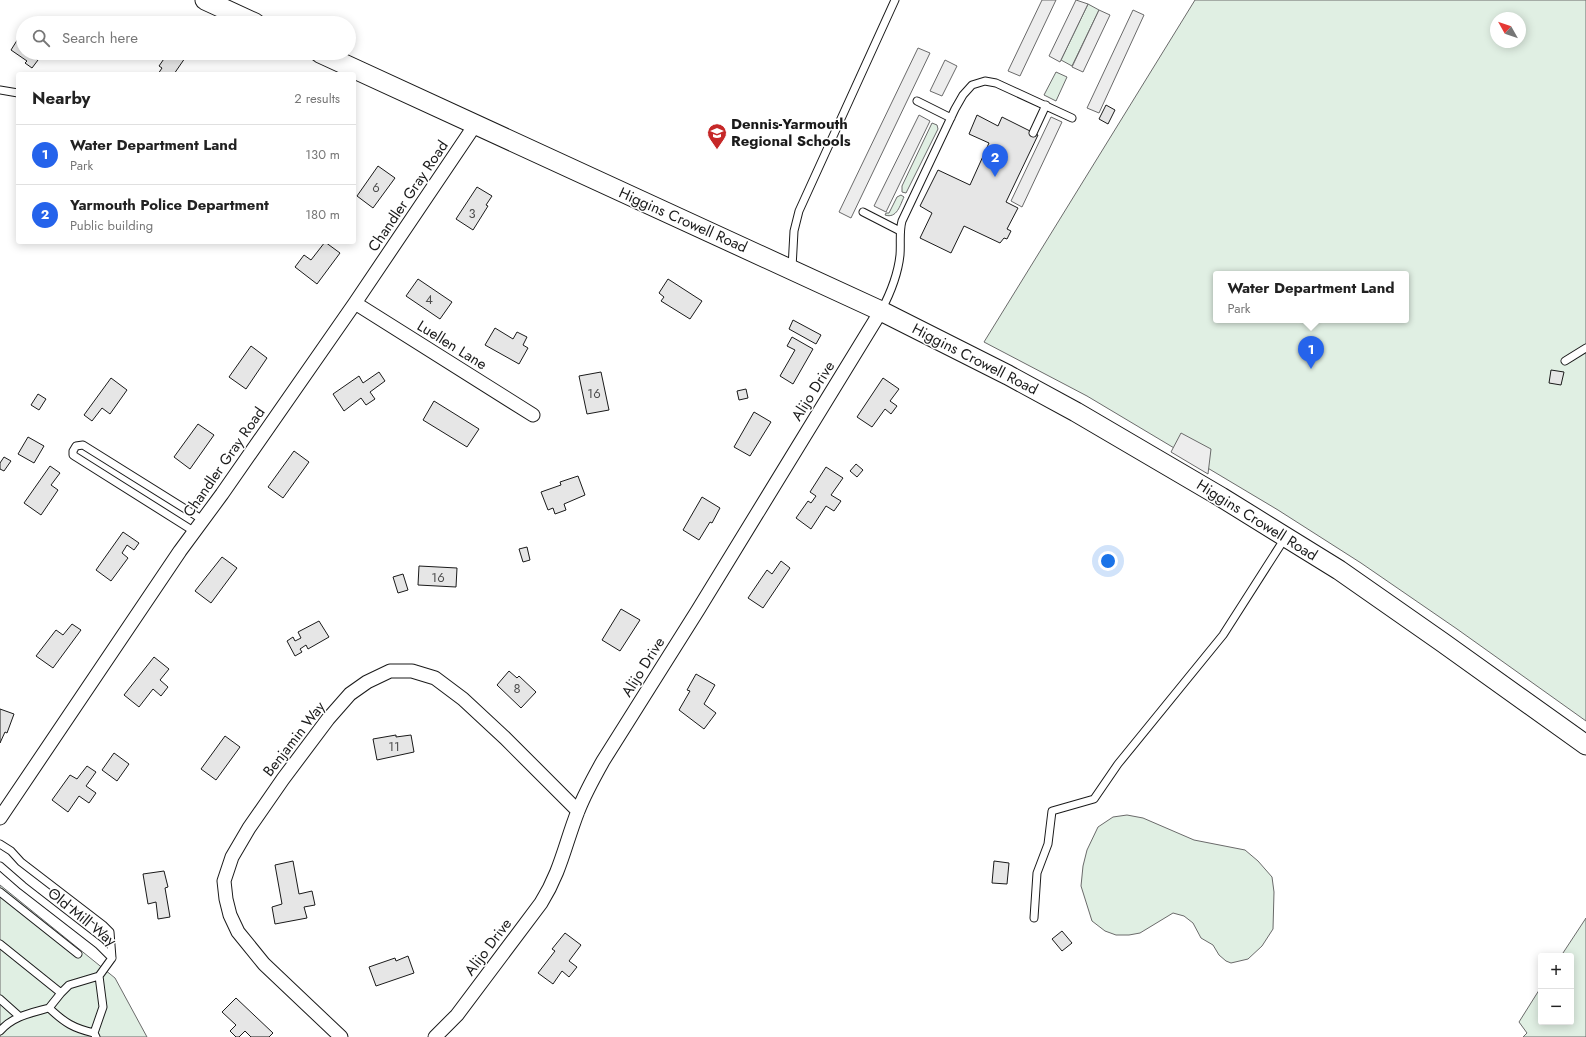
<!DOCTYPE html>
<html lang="en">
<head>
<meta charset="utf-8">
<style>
	body { margin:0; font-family:Jost,sans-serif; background:#f6f6f6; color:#222 }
	.controls { position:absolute; right:12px; bottom:12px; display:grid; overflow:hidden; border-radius:4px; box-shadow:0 2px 10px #0003 }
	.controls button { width:36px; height:36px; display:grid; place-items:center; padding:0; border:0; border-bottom:1px solid #e0e0e0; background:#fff; color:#222; font:20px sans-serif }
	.compass { position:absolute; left:1490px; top:12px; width:36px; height:36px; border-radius:50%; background:#fff; box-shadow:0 2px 10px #0003; rotate:310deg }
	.you { position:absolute; left:1108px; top:561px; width:14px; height:14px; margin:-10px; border:3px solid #fff; border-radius:50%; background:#1a73e8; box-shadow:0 0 0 6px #1a73e833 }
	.badge { display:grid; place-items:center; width:26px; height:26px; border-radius:50%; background:#2563eb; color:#fff; font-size:13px; font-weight:700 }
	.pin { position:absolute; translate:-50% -33px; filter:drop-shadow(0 1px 2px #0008) }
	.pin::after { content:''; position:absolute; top:21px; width:14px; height:12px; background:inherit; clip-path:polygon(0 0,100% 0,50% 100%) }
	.popup { position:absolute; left:1213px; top:271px; width:196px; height:52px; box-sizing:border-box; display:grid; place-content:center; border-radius:4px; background:#fff; filter:drop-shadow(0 1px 3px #0005); font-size:13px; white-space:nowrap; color:#767676 }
	.popup b { font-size:15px; color:#222 }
	.popup::after { content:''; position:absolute; left:50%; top:100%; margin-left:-8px; border:8px solid transparent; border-top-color:#fff }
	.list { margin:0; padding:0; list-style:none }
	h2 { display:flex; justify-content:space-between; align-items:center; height:52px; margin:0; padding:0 16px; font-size:17px }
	h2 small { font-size:13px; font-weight:400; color:#767676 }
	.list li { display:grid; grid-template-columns:26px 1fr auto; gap:12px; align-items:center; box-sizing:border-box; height:60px; padding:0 16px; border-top:1px solid #e0e0e0 }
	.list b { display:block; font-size:15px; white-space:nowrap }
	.list p { margin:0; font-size:13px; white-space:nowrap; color:#767676 }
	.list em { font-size:13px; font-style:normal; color:#767676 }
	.icon { flex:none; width:22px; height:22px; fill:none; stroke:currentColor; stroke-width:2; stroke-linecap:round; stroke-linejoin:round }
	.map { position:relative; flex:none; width:1586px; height:1037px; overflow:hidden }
	.search { position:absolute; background:#fff; box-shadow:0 2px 10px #0003; left:16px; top:16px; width:340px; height:44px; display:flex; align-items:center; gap:10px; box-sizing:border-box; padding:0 14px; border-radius:22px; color:#767676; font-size:15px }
	.panel { position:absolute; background:#fff; box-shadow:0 2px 10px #0003; left:16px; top:72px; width:340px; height:172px; border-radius:4px }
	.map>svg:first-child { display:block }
	.green { fill:#e0efe3; stroke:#6a6a6a; fill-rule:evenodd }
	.parking { fill:#ededed; stroke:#6a6a6a }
	.building { fill:#e6e6e6; stroke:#1a1a1a }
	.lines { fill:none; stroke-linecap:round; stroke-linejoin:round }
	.service-casing { stroke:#1a1a1a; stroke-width:9 }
	.minor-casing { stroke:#1a1a1a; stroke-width:15 }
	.secondary-casing { stroke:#1a1a1a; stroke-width:21 }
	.service { stroke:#fff; stroke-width:7 }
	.minor { stroke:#fff; stroke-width:13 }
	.secondary { stroke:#fff; stroke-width:19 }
	.labels { text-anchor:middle; stroke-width:3; stroke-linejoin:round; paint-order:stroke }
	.number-label { font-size:13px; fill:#4d4d4d }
	.poi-label { font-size:15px; font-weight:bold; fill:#1a1a1a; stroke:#fff; text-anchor:start }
	.street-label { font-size:15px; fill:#1a1a1a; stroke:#fff }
</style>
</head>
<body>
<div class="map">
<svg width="1586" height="1037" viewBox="0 0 1586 1037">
	<rect width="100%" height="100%" fill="#fff"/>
	<!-- green -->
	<path class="green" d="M1195 0H1586V721L1457 629 1361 563 1278 510 1087 396 984 342ZM1496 18H1520V42H1496ZM1216 274H1406V320H1216Z
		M1088 4 1099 10 1072 66 1061 60Z
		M1056 72 1067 77 1056 101 1044 95Z
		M932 123 937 125 938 129 906 193 902 192V186Z
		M901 195 904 197C900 205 897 219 885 215L886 213H889L897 197Z
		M1127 815 1143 818 1194 840 1245 850 1258 861 1272 877 1274 892 1273 929 1262 946 1248 959 1231 963 1226 961 1219 955 1213 945 1201 938 1193 923 1184 916 1173 913 1140 933 1129 935H1116L1105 931 1092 921 1081 886 1083 866 1087 850 1098 827 1113 817Z
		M0 885 115 978 147 1037H0Z
		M1586 918V1037H1523L1527 1033 1519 1022 1541 987V1022H1571V956H1561Z"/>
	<!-- parking -->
	<path class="parking" d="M1042 0H1056L1020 76 1008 71Z
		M1076 0 1088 4 1060 62 1049 56Z
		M1099 10 1110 15 1083 72 1072 67Z
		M1133 10 1144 15 1099 113 1087 108Z
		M918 48 930 53 851 218 839 212Z
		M945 60 957 66 942 96 930 91Z
		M919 115 930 121 886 212 874 206Z
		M1051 117 1062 122 1022 207 1011 201Z
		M1181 433 1211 449 1208 474 1171 452Z"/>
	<!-- building -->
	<path class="building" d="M21 34 23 35V53H31L30 55 38 60 32 68 25 63 27 61 11 50Z
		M168 53H177L185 58 174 74H158L162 68 159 66Z
		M1106 105 1115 110 1108 124 1099 119Z
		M977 115 998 126 1002 117 1038 135 1006 202 1018 208 1007 229 1011 231 1007 239 1004 238 1000 243 964 226 951 253 920 238 932 213 920 206 938 170 970 185 989 143 969 134Z
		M378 166 395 178 373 208 357 196Z
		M477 187 492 196 486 205 488 206 473 230 456 219Z
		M325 242 340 253 317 284 295 267 304 255 311 260Z
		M418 279 452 302 440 319 406 296Z
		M668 279 702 301 690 319 661 301 664 297 659 293Z
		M793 320 821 335 816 344 789 329Z
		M495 328 513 339 517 332 527 337 523 345 528 348 519 364 485 345Z
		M792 337 813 349 793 384 780 376 795 350 787 346Z
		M251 346 267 358 246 389 229 377Z
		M1551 370 1564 372 1561 385 1549 383Z
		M379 372 385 381 370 392 375 399 366 405 361 398 344 411 333 394 359 376 363 383Z
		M601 372 609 410 587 414 579 376Z
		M111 378 127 390 110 414 102 408 92 421 84 415Z
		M883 378 899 389 890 401 897 406 891 414 885 409 872 427 857 417Z
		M746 389 748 398 739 400 737 391Z
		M38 394 46 399 39 410 31 405Z
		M434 401 479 429 467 447 423 420Z
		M754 412 771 422 750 456 734 447Z
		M198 424 214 435 190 469 174 457Z
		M28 437 44 446 34 463 18 454Z
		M294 451 309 462 283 498 268 487Z
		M4 457 11 461 4 471 0 469V463Z
		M856 464 863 470 857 477 850 471Z
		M50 466 60 473 51 485 58 490 41 515 24 503Z
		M826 467 843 478 831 495 841 501 834 511 826 506 811 529 796 518 808 501 811 503 816 496 810 492Z
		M578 476 585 495 564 504 566 510 555 514 553 508 548 510 541 492 561 485 560 482Z
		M702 497 720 508 712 523 710 522 699 540 683 530Z
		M123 532 139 543 134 550 127 545 122 553 128 558 111 581 96 570Z
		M527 547 530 560 523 562 519 549Z
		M222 557 237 568 211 603 195 591Z
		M781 561 790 568 763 608 748 598 767 570 772 574Z
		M419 566 457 568 456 587 418 585Z
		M403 574 408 590 398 593 393 577Z
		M621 609 640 620 620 651 602 640Z
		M319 621 329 637 308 649 306 645 300 649 302 652 295 656 287 641 293 637 295 641 301 638 298 632Z
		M72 624 81 630 53 668 36 656 56 630 63 635Z
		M154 657 169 669 160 680 168 687 161 696 153 689 139 707 124 695Z
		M509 671 517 678 519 676 536 692 521 708 497 685Z
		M696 674 715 685 704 704 716 713 704 729 679 710 690 691 687 690Z
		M0 709 14 714 7 733 5 732 0 743Z
		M396 735V737L411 735 414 752 377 760 373 739Z
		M225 736 240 747 216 780 201 769Z
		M114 753 129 764 117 781 102 770Z
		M87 766 96 772 86 786 96 793 89 803 79 796 68 812 52 800 70 775 77 779Z
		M293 861 299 894 312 891 315 905 304 907 307 918 275 924 272 907 282 904 275 865Z
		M994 861 1009 863 1007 884 992 883Z
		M164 871 168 887 165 888 170 917 158 919 156 902 148 904 143 874Z
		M1062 931 1072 943 1062 951 1052 939Z
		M565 933 581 945 569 961 577 967 569 977 562 971 553 984 538 973 555 951 552 949Z
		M408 956 414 973 376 986 369 967 395 958 396 961Z
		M236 998 273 1033 269 1037H251L245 1031 239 1037H236L230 1031 236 1025 222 1012Z"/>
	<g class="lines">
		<!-- service casing -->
		<g class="service-casing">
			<path id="service" d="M0 90 18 93
				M917 101 951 118
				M1033 133 1046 105
				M863 212 900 231
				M792 268 794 231 799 211 895 0
				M881 311C890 294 898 274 900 255 901 244 899 232 902 221L955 109 963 95 972 85 985 81 996 83 1072 118
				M1565 361 1586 348
				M195 532 76 457 73 455V451L76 446 83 445 203 520
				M0 844 11 851 21 862 103 925 110 932 112 958
				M0 866 23 886 99 945 112 958
				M0 892 78 954
				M1034 918 1037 873 1048 844 1052 811 1094 799 1118 764 1223 635 1285 538
				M0 944 61 993 69 985 99 976
				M0 999 19 1016
				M49 1008 61 993
				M0 1031C13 1016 31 1013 49 1008 65 1023 73 1028 94 1033L96 1037
				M94 1033 103 1007 99 976 112 958"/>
		</g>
		<!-- minor casing -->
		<g class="minor-casing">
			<path id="minor" d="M355 303 533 415
				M0 818 180 551 222 494 355 303 475 125
				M341 1037 264 964 238 932 230 915 226 899 224 881 232 857 249 828 283 779 328 719 350 694 367 682 390 671H412L435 678 463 699 505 738 578 811
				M435 1037 457 1015 541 903C561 871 565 844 578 811 585 793 594 777 603 761L698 610 881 311"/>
		</g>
		<!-- secondary casing -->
		<g class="secondary-casing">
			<path id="secondary" d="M205 0 255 23
				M320 53 881 311 1008 375 1076 412 1221 497 1339 570 1442 642 1586 745"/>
		</g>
		<!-- service -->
		<use href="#service" class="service"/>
		<!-- minor -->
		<use href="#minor" class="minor"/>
		<!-- secondary -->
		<use href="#secondary" class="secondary"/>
	</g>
	<!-- icons -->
	<defs>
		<g id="school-pin" transform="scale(1)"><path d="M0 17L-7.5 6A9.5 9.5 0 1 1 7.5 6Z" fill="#c62828" stroke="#fff"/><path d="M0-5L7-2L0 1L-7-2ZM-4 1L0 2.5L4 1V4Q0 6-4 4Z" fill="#fff"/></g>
	</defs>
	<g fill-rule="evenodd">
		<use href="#school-pin" x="717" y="133"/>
	</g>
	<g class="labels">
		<!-- number labels -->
		<g class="number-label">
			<text x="376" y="192">6</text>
			<text x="472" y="218">3</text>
			<text x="429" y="304">4</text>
			<text x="594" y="398">16</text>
			<text x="438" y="582">16</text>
			<text x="517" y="693">8</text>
			<text x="394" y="751">11</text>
		</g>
		<!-- poi labels -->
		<g class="poi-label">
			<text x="731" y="129">Dennis-Yarmouth<tspan x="731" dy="17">Regional Schools</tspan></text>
		</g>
		<!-- street labels -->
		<g class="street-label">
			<text transform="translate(408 196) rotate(-56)" y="5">Chandler Gray Road</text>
			<text transform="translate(683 220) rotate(24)" y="5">Higgins Crowell Road</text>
			<text transform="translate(452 345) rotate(32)" y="5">Luellen Lane</text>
			<text transform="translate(975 359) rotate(27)" y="5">Higgins Crowell Road</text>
			<text transform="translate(813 391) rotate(-58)" y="5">Alijo Drive</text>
			<text transform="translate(224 462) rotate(-55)" y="5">Chandler Gray Road</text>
			<text transform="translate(1257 520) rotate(32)" y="5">Higgins Crowell Road</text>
			<text transform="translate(643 667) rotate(-58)" y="5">Alijo Drive</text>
			<text transform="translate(294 739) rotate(-52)" y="5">Benjamin Way</text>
			<text transform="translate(82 917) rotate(39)" y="5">Old Mill Way</text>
			<text transform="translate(488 947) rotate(-53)" y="5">Alijo Drive</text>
		</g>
	</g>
</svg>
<div class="controls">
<button>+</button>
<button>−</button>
</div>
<svg class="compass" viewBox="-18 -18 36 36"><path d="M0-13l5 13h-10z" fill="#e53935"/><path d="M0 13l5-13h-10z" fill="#767676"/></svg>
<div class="you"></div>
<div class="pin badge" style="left:1311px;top:369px">1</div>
<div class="popup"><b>Water Department Land</b>Park</div>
<div class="pin badge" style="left:995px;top:177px">2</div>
<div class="search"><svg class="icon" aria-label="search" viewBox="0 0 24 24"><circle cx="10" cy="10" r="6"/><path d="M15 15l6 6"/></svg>Search here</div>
<section class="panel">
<h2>Nearby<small>2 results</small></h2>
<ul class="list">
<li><span class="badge">1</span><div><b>Water Department Land</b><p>Park</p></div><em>130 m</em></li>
<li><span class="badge">2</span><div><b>Yarmouth Police Department</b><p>Public building</p></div><em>180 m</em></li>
</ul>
</section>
</div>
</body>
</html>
